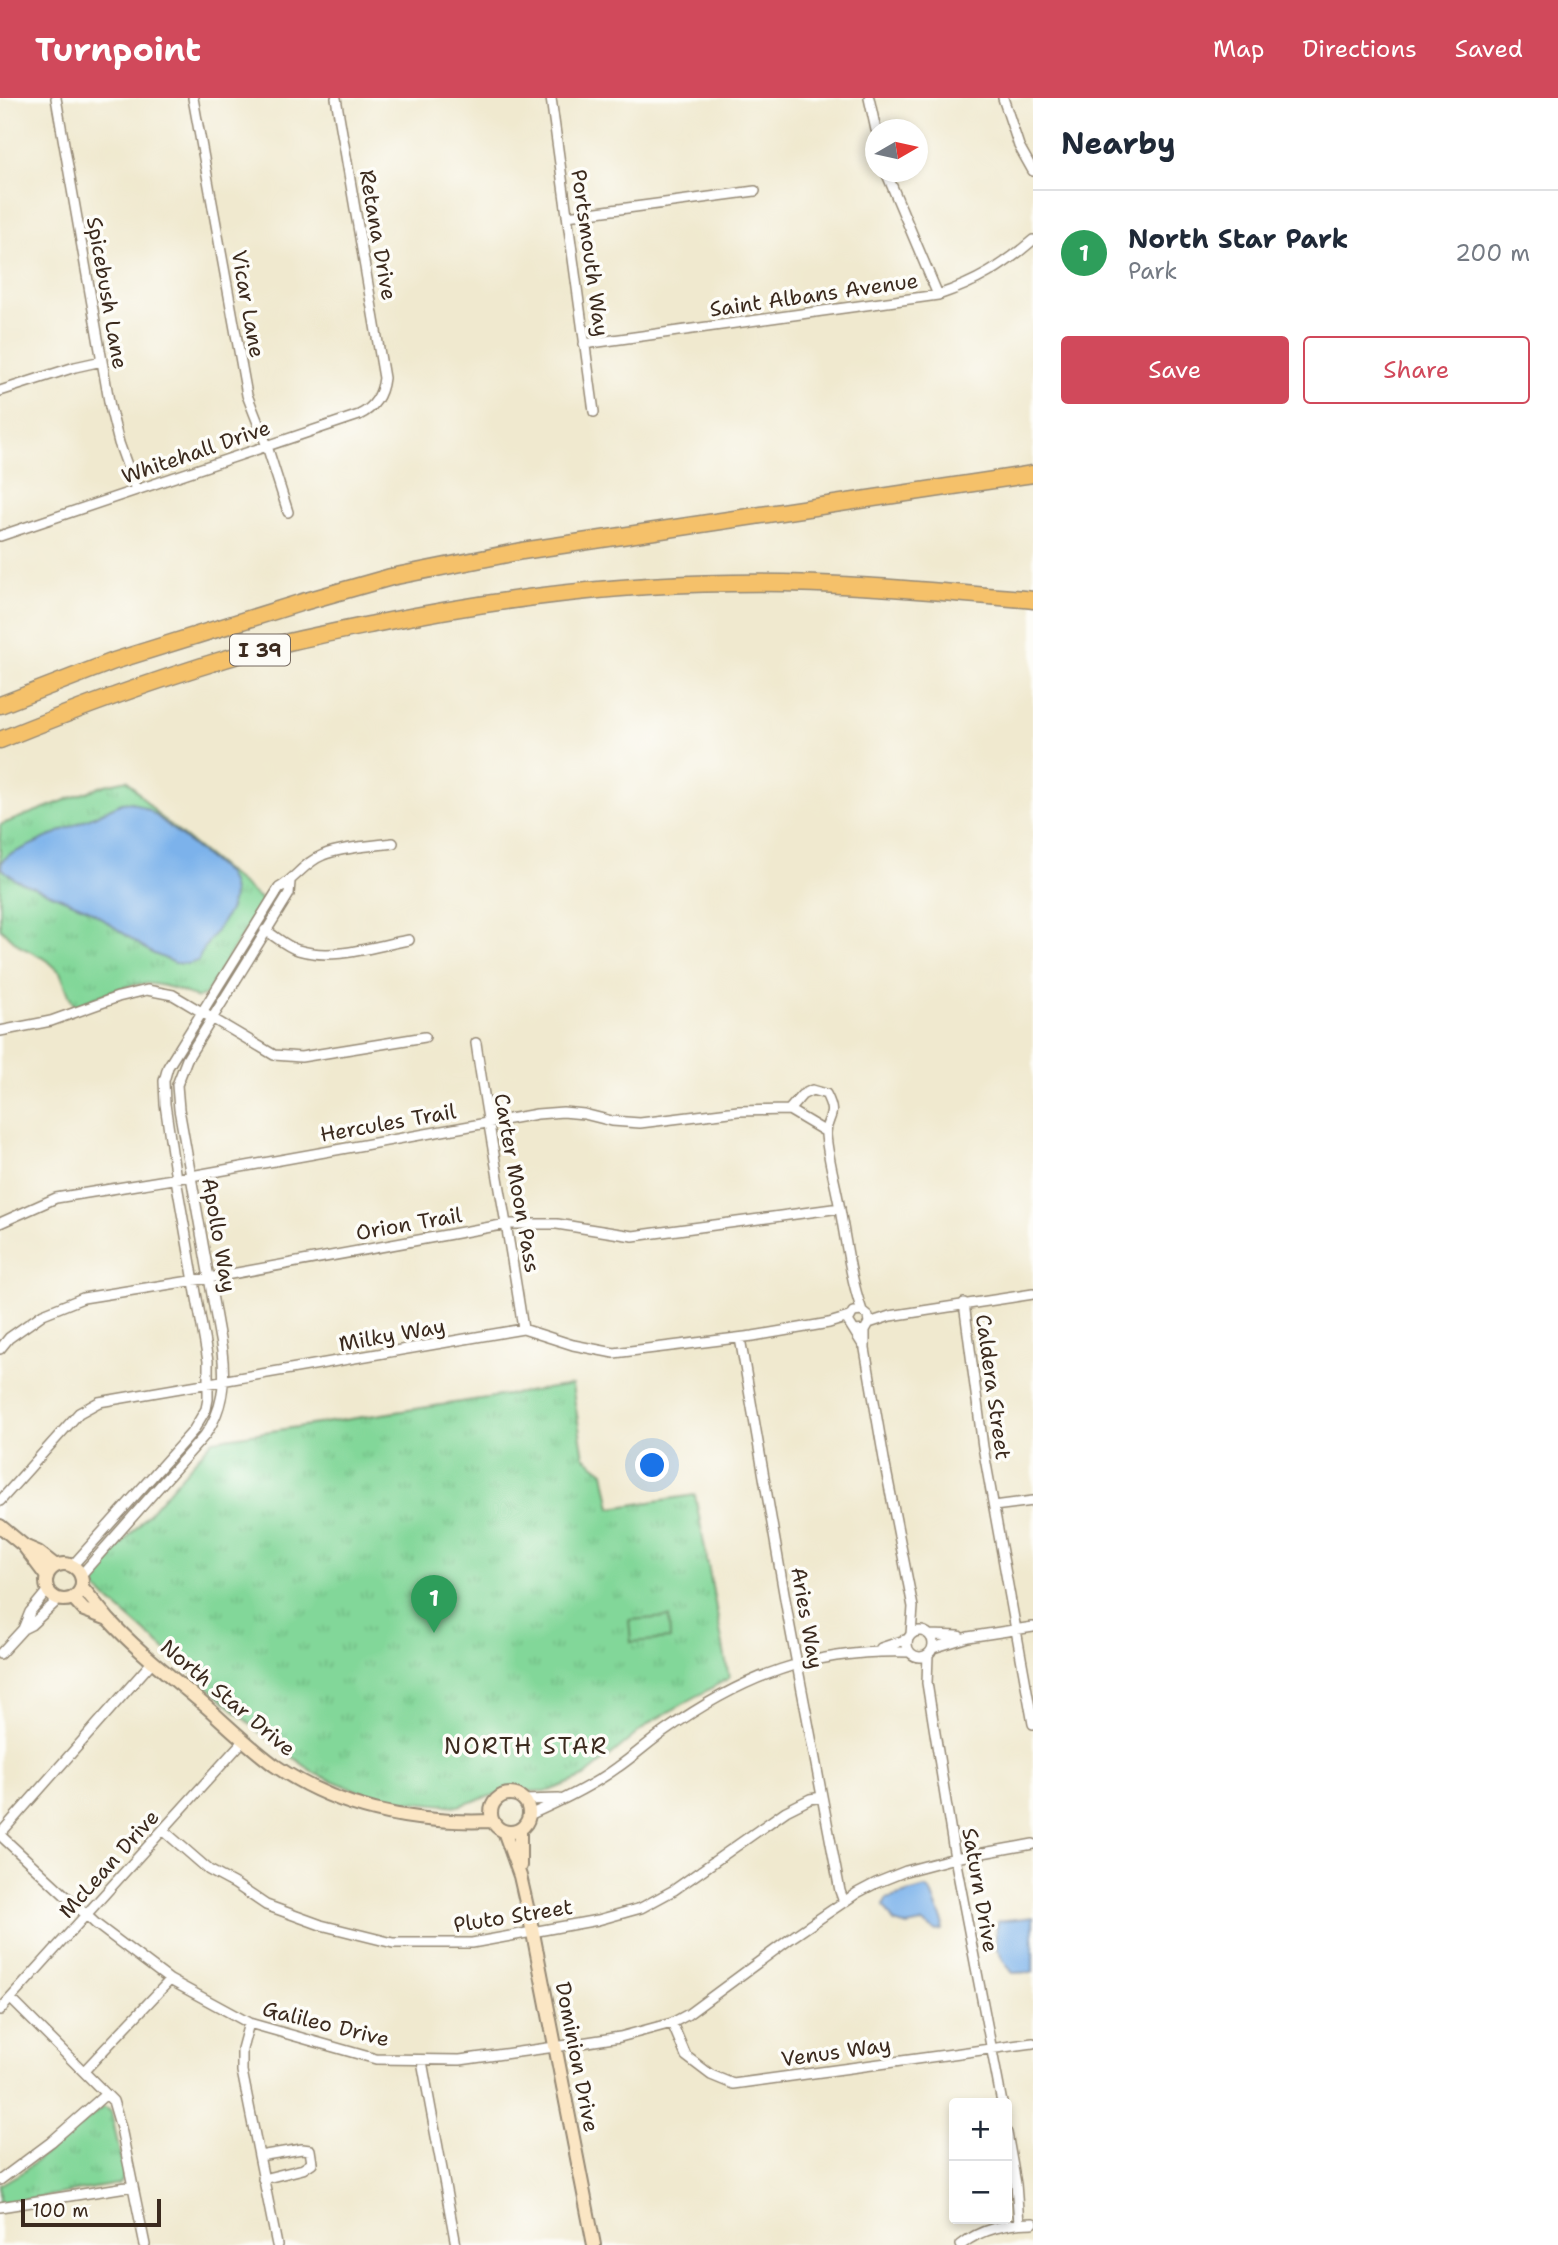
<!DOCTYPE html>
<html lang="en">
<head>
<meta charset="utf-8">
<style>
	body { margin:0; font-family:"Shantell Sans",sans-serif; background:#f6f6f7; color:#1f2937 }
	.controls { position:absolute; right:21px; bottom:21px; display:grid; overflow:hidden; border-radius:7px; box-shadow:0 4px 10px #0003 }
	.controls button { width:63px; height:63px; display:grid; place-items:center; padding:0; border:0; border-bottom:2px solid #e0e1e3; background:#fff; color:#1f2937; font:35px sans-serif }
	.compass { position:absolute; left:865px; top:21px; width:63px; height:63px; border-radius:50%; background:#fff; box-shadow:0 4px 10px #0003; rotate:81deg }
	.scale { position:absolute; left:21px; bottom:18px; width:140px; box-sizing:border-box; padding-left:7px; border:4px solid #3b2a1e; border-top:0; font-size:19px; line-height:24px; white-space:nowrap; color:#3b2a1e; -webkit-text-stroke:5px #fdfcf7; paint-order:stroke }
	.you { position:absolute; left:653px; top:1368px; width:24px; height:24px; margin:-18px; border:5px solid #fff; border-radius:50%; background:#1a73e8; box-shadow:0 0 0 10px #1a73e833 }
	.badge { display:grid; place-items:center; width:46px; height:46px; border-radius:50%; background:#d1495b; color:#fff; font-size:23px; font-weight:700 }
	.pin { position:absolute; translate:-50% -58px; filter:drop-shadow(0 2px 4px #0008) }
	.pin::after { content:''; position:absolute; top:37px; width:24px; height:21px; background:inherit; clip-path:polygon(0 0,100% 0,50% 100%) }
	.list { margin:0; padding:0; list-style:none }
	h2 { display:flex; justify-content:space-between; align-items:center; height:91px; margin:0; padding:0 28px; font-size:30px }
	h2 small { font-size:23px; font-weight:400; color:#747a83 }
	.list li { display:grid; grid-template-columns:46px 1fr auto; gap:21px; align-items:center; box-sizing:border-box; height:126px; padding:0 28px; border-top:2px solid #e0e1e3 }
	.list b { display:block; font-size:26px; white-space:nowrap }
	.list p { margin:0; font-size:23px; white-space:nowrap; color:#747a83 }
	.list em { font-size:23px; font-style:normal; color:#747a83 }
	.actions { display:flex; gap:14px; padding:21px 28px }
	.actions a { flex:1; padding:16px 0; border:2px solid #d1495b; border-radius:7px; text-align:center; font-size:24px; color:#d1495b }
	.actions .main { background:#d1495b; color:#fff }
	.map { position:relative; flex:none; width:1033px; height:2147px; overflow:hidden }
	header { display:flex; align-items:center; gap:42px; box-sizing:border-box; height:98px; padding:0 35px; background:#d1495b; color:#fff }
	header strong { font-size:33px }
	nav { display:flex; gap:38px; margin-inline-start:auto; font-size:24px }
	main { display:flex }
	aside { flex:1; background:#fff }
	.map>svg:first-child { display:block }
	.grass { fill:url(#grass-tufts); stroke:#5e805c; stroke-width:2 }
	.pitch { fill:#82d799; stroke:#5e805c; stroke-width:2 }
	.water { fill:#7cb2eb; stroke:#5c6e84; stroke-width:2 }
	.lines { fill:none; stroke-linecap:round; stroke-linejoin:round }
	.street-casing { stroke:#968a76; stroke-width:12 }
	.secondary-casing { stroke:#968a76; stroke-width:16 }
	.highway-casing { stroke:#968a76; stroke-width:19 }
	.street { stroke:#fff; stroke-width:9 }
	.secondary { stroke:#fbe6c4; stroke-width:12 }
	.highway { stroke:#f5c16b; stroke-width:16 }
	.labels { text-anchor:middle; stroke-width:7; stroke-linejoin:round; paint-order:stroke }
	.shield { fill:#fdfcf7; stroke:#75695f; stroke-width:2 }
	.shield-label { font-size:19px; font-weight:bold; fill:#3b2a1e }
	.street-label { font-size:21px; fill:#3b2a1e; stroke:#fdfcf7 }
	.neighbourhood-label { font-size:23px; letter-spacing:2px; fill:#3b2a1e; stroke:#fdfcf7 }
</style>
</head>
<body>
<header>
<strong>Turnpoint</strong>
<nav><a>Map</a><a>Directions</a><a>Saved</a></nav>
</header>
<main>
<div class="map">
<svg width="1033" height="2147" viewBox="0 0 1033 2147">
	<defs>
		<pattern id="grass-tufts" width="24" height="20" patternUnits="userSpaceOnUse" patternTransform="scale(1.75)"><rect width="24" height="20" fill="#82d799"/><path d="M3 7l-1-3M5 7V3M7 7l1-3M15 17l-1-3M17 17v-4M19 17l1-3" fill="none" stroke="#71b983"/></pattern>
	</defs>
	<rect width="100%" height="100%" fill="#fdfcf7"/>
	<filter id="ink" filterUnits="userSpaceOnUse"><feTurbulence type="fractalNoise" baseFrequency=".0143" numOctaves="2"/><feDisplacementMap in="SourceGraphic" scale="14" xChannelSelector="R" yChannelSelector="G"/><feConvolveMatrix kernelMatrix="1 2 1 2 8 2 1 2 1" color-interpolation-filters="sRGB"/></filter>
	<filter id="wash" filterUnits="userSpaceOnUse"><feTurbulence type="fractalNoise" baseFrequency=".00686" numOctaves="4" result="noise"/><feDisplacementMap in="SourceGraphic" scale="28" xChannelSelector="R" yChannelSelector="G"/><feGaussianBlur stdDeviation="1.57" result="paint"/><feColorMatrix in="noise" values="0 0 0 0 0 0 0 0 0 0 0 0 0 0 0 0 0 1.4 0 .05"/><feComposite in="paint" operator="in"/></filter>
	<g filter="url(#wash)">
		<rect width="100%" height="100%" fill="#f0e9cf"/>
		<!-- grass -->
		<path class="grass" d="M127 682 160 719 263 803 205 897 197 900C144 874 126 888 75 908L71 902 60 874 47 862 21 849 0 830V727L105 687Z
			M572 1287 584 1359 604 1374 611 1410 695 1397 729 1580 651 1624 584 1679 549 1693 504 1694 458 1708 378 1701 316 1676 258 1633 95 1490 92 1483 95 1477 213 1342Z
			M103 2009 111 2013 124 2076 122 2083 118 2086 0 2106V2087L24 2073Z"/>
		<!-- pitch -->
		<path class="pitch" d="M669 1519 670 1541 631 1544 629 1522Z"/>
		<!-- water -->
		<path class="water" d="M132 704 149 712 226 775C249 810 208 833 198 863L187 866 175 865 152 855 88 811 16 782 1 770 2 763 9 757 122 705Z
			M925 1790 930 1793 943 1824 942 1832 936 1833 922 1825 907 1828 894 1824 884 1808 886 1801Z
			M1033 1819V1874L1013 1875C999 1860 992 1844 998 1823Z"/>
	</g>
	<g filter="url(#ink)">
		<g class="lines">
			<!-- street casing -->
			<g class="street-casing">
				<path id="street" d="M56 0 110 309 119 345 136 392
					M193 0 247 297 267 348 288 414
					M551 0 594 314
					M869 0 876 32
					M1003 0 1019 48 1033 73
					M886 74 938 197
					M567 118 755 93
					M584 246 938 197C977 184 1003 168 1033 142
					M0 293 75 269 102 263
					M0 438 359 317C374 310 382 297 384 280L336 0
					M265 832C275 838 287 849 298 852 334 863 374 848 409 842
					M0 933 51 923 118 899 147 892 173 897 274 957 301 959 425 939
					M476 945C490 1041 509 1136 523 1231
					M789 1012 802 997 812 992 826 996C839 1021 825 1018 826 1037 828 1060 835 1084 839 1106 846 1143 850 1178 862 1213
					M789 1012 826 1034
					M0 1125 56 1100 191 1078 537 1016 563 1014 584 1016 612 1023 640 1025 738 1013 789 1012
					M964 1205 983 1349 1033 1626
					M869 1225 890 1218 1033 1196
					M865 1232V1251L885 1367 913 1509 911 1536
					M856 1233 865 1232 869 1225 868 1218 862 1213 853 1214 848 1223 863 1247
					M740 1240 789 1524 840 1793 844 1804
					M0 1251 9 1240 43 1216 83 1200 209 1180 507 1126H557L633 1138 840 1110
					M0 1403 79 1315 99 1304 523 1231 573 1247 614 1255 753 1238 829 1225 849 1219
					M994 1408 1033 1403
					M72 1468 193 1333 206 1311 208 1301V1263L176 1081 165 1006 164 983 168 969 279 790C295 781 305 764 323 757 341 749 373 748 393 745
					M81 1477 205 1337C223 1312 226 1284 222 1253L179 1011 177 987 187 961 289 796 290 784
					M23 1531 30 1514 48 1492
					M907 1546a13 13 0 1 1 26 0a13 13 0 1 1-26 0Z
					M930 1537 959 1538
					M881 1550 908 1541
					M933 1550 968 1539 1033 1529
					M0 1556 23 1531 31 1527 59 1501
					M928 1556 927 1585 955 1760 1002 2005
					M524 1702 559 1701
					M529 1717C559 1704 591 1689 618 1669 634 1658 649 1644 665 1633 744 1577 813 1551 910 1554
					M163 1732 209 1772 235 1786 266 1807 321 1827 393 1845H472L598 1822 641 1810 674 1792 786 1713 810 1701 822 1699
					M0 1736 153 1563
					M0 1737 96 1826 170 1882 249 1925 376 1961 460 1962 555 1949 620 1939 672 1925 687 1917 794 1838 857 1795 876 1785 906 1773 955 1760 1033 1746
					M11 1901 113 2003 121 2030 145 2147
					M0 1912 244 1642
					M249 1925 242 1951V1973L277 2147
					M672 1925 686 1958 711 1977 733 1986 1033 1945
					M422 1963 456 2147
					M84 1973 170 1882
					M1007 2035 1016 2086 1019 2125
					M259 2058 302 2051 310 2052 312 2065 303 2071 263 2081
					M0 2082 51 2044 106 1996
					M0 2109 133 2088
					M961 2147C980 2131 1008 2125 1033 2125"/>
			</g>
			<!-- secondary casing -->
			<g class="secondary-casing">
				<path id="secondary" d="M0 1428 23 1447 47 1479
					M24 1448 38 1454 56 1468
					M46 1484a18 18 0 1 1 36 0a18 18 0 1 1-36 0Z
					M82 1489C91 1500 100 1511 109 1522 139 1555 176 1582 209 1611 230 1630 251 1650 274 1667 339 1712 415 1726 492 1723
					M73 1500 84 1512 108 1521
					M491 1715a19 19 0 1 1 38 0a19 19 0 1 1-38 0Z
					M504 1733 520 1778 533 1835 594 2147
					M520 1768V1731"/>
			</g>
			<!-- highway casing -->
			<g class="highway-casing">
				<path id="highway" d="M0 607 114 563 303 504 391 479 522 453 1033 376
					M0 642C74 612 149 584 225 561 273 546 324 536 374 526 491 502 612 486 732 485 832 483 933 493 1033 502"/>
			</g>
			<!-- street -->
			<use href="#street" class="street"/>
			<!-- secondary -->
			<use href="#secondary" class="secondary"/>
			<!-- highway -->
			<use href="#highway" class="highway"/>
		</g>
	</g>
	<g class="labels">
		<!-- shield labels -->
		<rect class="shield" x="230" y="536.5" width="60" height="31" rx="5"/>
		<g class="shield-label">
			<text x="260" y="559">I 39</text>
		</g>
		<!-- street labels -->
		<g class="street-label">
			<text transform="translate(378 137) rotate(80)" y="7">Retana Drive</text>
			<text transform="translate(590 155) rotate(82)" y="7">Portsmouth Way</text>
			<text transform="translate(107 195) rotate(80)" y="7">Spicebush Lane</text>
			<text transform="translate(814 197) rotate(-8)" y="7">Saint Albans Avenue</text>
			<text transform="translate(248 206) rotate(80)" y="7">Vicar Lane</text>
			<text transform="translate(196 354) rotate(-19)" y="7">Whitehall Drive</text>
			<text transform="translate(388 1025) rotate(-10)" y="7">Hercules Trail</text>
			<text transform="translate(517 1085) rotate(80)" y="7">Carter Moon Pass</text>
			<text transform="translate(409 1126) rotate(-10)" y="7">Orion Trail</text>
			<text transform="translate(219 1137) rotate(80)" y="7">Apollo Way</text>
			<text transform="translate(392 1237) rotate(-10)" y="7">Milky Way</text>
			<text transform="translate(993 1289) rotate(82)" y="7">Caldera Street</text>
			<text transform="translate(807 1520) rotate(80)" y="7">Aries Way</text>
			<text transform="translate(228 1600) rotate(40)" y="7">North Star Drive</text>
			<text transform="translate(109 1766) rotate(-48)" y="7">McLean Drive</text>
			<text transform="translate(980 1792) rotate(80)" y="7">Saturn Drive</text>
			<text transform="translate(513 1818) rotate(-9)" y="7">Pluto Street</text>
			<text transform="translate(326 1926) rotate(14)" y="7">Galileo Drive</text>
			<text transform="translate(836 1954) rotate(-8)" y="7">Venus Way</text>
			<text transform="translate(577 1959) rotate(79)" y="7">Dominion Drive</text>
		</g>
		<!-- neighbourhood labels -->
		<g class="neighbourhood-label">
			<text x="526" y="1656">NORTH STAR</text>
		</g>
	</g>
</svg>
<div class="controls">
<button>+</button>
<button>−</button>
</div>
<svg class="compass" viewBox="-18 -18 36 36"><path d="M0-13l5 13h-10z" fill="#e53935"/><path d="M0 13l5-13h-10z" fill="#747a83"/></svg>
<div class="scale">100 m</div>
<div class="you"></div>
<div class="pin badge" style="left:434px;top:1535px;background:#2e9e5b">1</div>
</div>
<aside>
<h2>Nearby<small></small></h2>
<ul class="list">
<li><span class="badge" style="background:#2e9e5b">1</span><div><b>North Star Park</b><p>Park</p></div><em>200 m</em></li>
</ul>
<div class="actions"><a class="main">Save</a><a>Share</a></div>
</aside>
</main>
</body>
</html>
